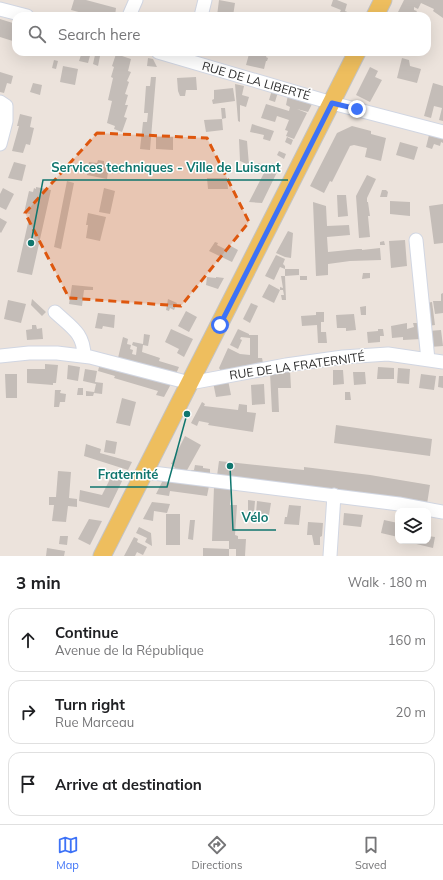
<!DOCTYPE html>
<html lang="en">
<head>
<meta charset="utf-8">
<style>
	body { margin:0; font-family:Mulish,sans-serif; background:#f6f6f6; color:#202124 }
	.controls { position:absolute; right:12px; bottom:12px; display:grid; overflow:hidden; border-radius:8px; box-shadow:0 4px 16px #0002 }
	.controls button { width:36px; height:36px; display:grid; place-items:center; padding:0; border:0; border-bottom:1px solid #e0e0e0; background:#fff; color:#202124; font:20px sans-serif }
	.stop { position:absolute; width:12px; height:12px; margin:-9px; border:3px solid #3d72f7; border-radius:50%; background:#fff }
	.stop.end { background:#3d72f7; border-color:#fff; box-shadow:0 1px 4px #0008 }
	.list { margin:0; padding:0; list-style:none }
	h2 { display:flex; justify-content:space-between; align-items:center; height:52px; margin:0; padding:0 16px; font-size:17px }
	h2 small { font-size:13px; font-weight:400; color:#757577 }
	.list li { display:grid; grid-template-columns:26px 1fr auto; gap:12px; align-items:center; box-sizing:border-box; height:64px; margin:0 8px 8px; padding:0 8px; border:1px solid #e0e0e0; border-radius:12px }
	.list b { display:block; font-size:15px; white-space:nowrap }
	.list p { margin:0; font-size:13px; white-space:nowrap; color:#757577 }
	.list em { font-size:13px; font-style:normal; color:#757577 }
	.icon { flex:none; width:22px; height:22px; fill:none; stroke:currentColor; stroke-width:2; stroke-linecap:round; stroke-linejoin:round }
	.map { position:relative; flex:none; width:443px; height:556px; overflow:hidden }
	.search { position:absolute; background:#fff; box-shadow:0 4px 16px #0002; left:12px; right:12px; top:12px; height:44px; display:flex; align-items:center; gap:10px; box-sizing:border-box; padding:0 14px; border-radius:12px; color:#757577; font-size:15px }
	.sheet { height:268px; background:#fff }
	nav { display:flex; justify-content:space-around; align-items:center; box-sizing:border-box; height:56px; border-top:1px solid #e0e0e0; background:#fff; font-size:11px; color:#757577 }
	nav a { display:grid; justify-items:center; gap:2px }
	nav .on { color:#3d72f7 }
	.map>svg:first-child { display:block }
	.building { fill:#c4bdb8 }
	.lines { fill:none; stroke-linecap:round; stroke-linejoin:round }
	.minor-casing { stroke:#d1d6e2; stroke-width:15 }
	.major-casing { stroke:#c3c3c3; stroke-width:19 }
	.minor { stroke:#fff; stroke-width:13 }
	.major { stroke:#eebe5e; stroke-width:17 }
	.route { stroke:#3d72f7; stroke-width:5 }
	.marked { fill:#de570e; fill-opacity:0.2; stroke:#de570e; stroke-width:3; stroke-dasharray:8 5; stroke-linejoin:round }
	.labels { text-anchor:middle; stroke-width:3; stroke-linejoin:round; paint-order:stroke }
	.street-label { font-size:12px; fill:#2a2a2a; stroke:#fff }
	.leader { fill:none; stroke:#0f766e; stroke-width:1.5 }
	.callout-dot { fill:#0f766e; stroke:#fff; stroke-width:1.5 }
	.callout-label { font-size:13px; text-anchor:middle; font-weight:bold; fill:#0f766e; stroke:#fff; stroke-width:3; stroke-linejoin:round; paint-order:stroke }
</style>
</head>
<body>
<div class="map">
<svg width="443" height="556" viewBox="0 0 443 556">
	<rect width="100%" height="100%" fill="#ece3dc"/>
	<!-- building -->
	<path class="building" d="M74 0H86L116 8 115 16H94L71 10Z
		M219 0 235 3 233 16H217Z
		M333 0H337L347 4 345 11 357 16H338L341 10 331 6Z
		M404 0H443V18L433 11 434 9 421 3 418 9 414 7V10L417 11 414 16H405L398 12Z
		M0 19 16 24V42L0 37Z
		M82 52H91L88 63 79 61Z
		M260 53 267 54 266 57 268 58 267 61H266L264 69 246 65 249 54 260 56Z
		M116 54 131 59 128 71 131 72 127 81 129 82 125 94 128 95 125 105H128L124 117 127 118 122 132 114 129 115 126 107 123 112 101 108 100 113 78 111 77 114 67 112 66Z
		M95 55 100 56 98 66 93 64Z
		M148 58 153 59 157 67 147 66Z
		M402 58 409 60 410 66 421 69 417 83 397 78Z
		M54 60 58 61 56 69 52 68Z
		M63 66 78 69 75 85 60 82Z
		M370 67 378 71 375 77 382 80 370 102 356 95Z
		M0 72 13 76 11 84 7 83 4 93 0 92Z
		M151 77H156L150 150 140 149 143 122H147L148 113H144L146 86H150Z
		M196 77 197 90H186L185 96H180L178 91 177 78Z
		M33 83 42 85 40 95 30 92Z
		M433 83 443 86V121L439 120 442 108 434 106 431 118 424 116Z
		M235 84 244 86 242 95 249 97 246 107 240 105V122L238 121Z
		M233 88 235 101 213 104 212 100 214 99V90Z
		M272 90 278 92 275 102 269 100Z
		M288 95 313 102 308 112 297 109 307 113 294 139 286 136 288 131 285 130 289 120 277 116 275 122 261 118 266 104 289 111 290 107 286 105Z
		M221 108H225L226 118 222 119 223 130 206 132 204 120 222 119Z
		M20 114 32 117 30 127 34 128 30 145 26 144 23 153 12 151 19 126H17Z
		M252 124 274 131 270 141 263 139 264 135 250 132Z
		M352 126 371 131V134L386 138 381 161 365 157 367 148 354 145 350 146 332 182 330 181 324 193 310 186 337 133Z
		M429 135 443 139V143L441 142 440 146 434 144 432 149 426 147Z
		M156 137H173V150L156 149Z
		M287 137 293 140 291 145 285 142Z
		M239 139 247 141 249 165 240 161Z
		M400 142 418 147 414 160 396 155Z
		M279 151 286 154 284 159 277 155Z
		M98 160 104 161V164L109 165 107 179 87 175 89 162 97 163Z
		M14 162 26 165 22 181 8 178Z
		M201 162H205V172H201Z
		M258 163 268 167H270L272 163 280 166 262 203 249 202 264 173 255 168Z
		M367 175 376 179 367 198V202H368L370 216H368L370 237 359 238 356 196Z
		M207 178H227L228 189H208Z
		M67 181 74 183 61 249 54 247Z
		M36 187 51 190 32 275 17 272 30 214 24 213 29 191 33 192 34 188 36 189Z
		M3 188 14 194 6 210 0 207V194Z
		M104 188 115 191 110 214 99 212Z
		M382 190H386L388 192 387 197H380Z
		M337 195H346L348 216 338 217Z
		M390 201 410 202V216L390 214Z
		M313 202 326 206 327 226 349 225 350 235 327 237 328 252 358 249H362V250L380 248 381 260 350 261 328 264V275L316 276Z
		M443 204V243L434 244 429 206Z
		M88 213 106 217 100 241 86 238 88 225H86Z
		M0 218 7 222 1 233 0 232Z
		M288 231 293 233 291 258 285 257 276 253Z
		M405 240 407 266 391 268 389 241Z
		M384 241 385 245H380V242Z
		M215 242 218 243 217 245 227 250 229 245 238 250 232 262 209 251Z
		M276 255 285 259 283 264 285 266V269L280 267 274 280 265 276Z
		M285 269H299V275L285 276 286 300H282L281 295H284L283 290H280V287L283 288 281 276H285Z
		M363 273H370V278L362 279Z
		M300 276H307V280H300Z
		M207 277 216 278V277L224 278 218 289 206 285Z
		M269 284 280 290 274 303 262 297Z
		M72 285 93 287V290H84L82 306 69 304Z
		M443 293V313L435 314 433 301H441V294Z
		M32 299 46 312 42 316 31 305Z
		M168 299 177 303 174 310 170 308 169 311 166 310Z
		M8 300 26 304 21 323 4 319Z
		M432 302 435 325 428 326 426 303Z
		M251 303 258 306 250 323 243 319Z
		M366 306V315H361L360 307Z
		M186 311 197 317 189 332 178 326Z
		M316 312H324V322H321V332H326L327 343H318L317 325 302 326 301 316 316 315Z
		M98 313 115 315 114 328 103 326 102 329 95 328Z
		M354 314 356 330 346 331V328H337L336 315Z
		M407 323V329L414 327 413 323H420L421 339 403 340V337L392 338 391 326Z
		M32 325H36L37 329 42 328 43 339 27 340 26 330 32 329Z
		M171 329 193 339 184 357 177 353 179 349 165 342Z
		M238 329 249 334V335H258V358H262L263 363 221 371 219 368 228 348 240 354 250 355V338L241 337 240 339 242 340 238 349 230 345Z
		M378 329H383L384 336H380V342L368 343 367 332 378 331Z
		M441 330 443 346 430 347 428 331Z
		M144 334 150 335 148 346 143 345 142 352 160 358 159 361 179 367 175 376 118 358 123 337 128 339 127 344 131 345 130 349 133 350 132 354 136 355 137 347 132 345 133 342 143 344Z
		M100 363 171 384 164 397 156 395 158 391 114 378 115 376 98 371Z
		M45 364 58 365 56 383H53V385L27 383V369H45Z
		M68 365 80 367 78 381 67 379Z
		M378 367 394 368V379H377Z
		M398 368 410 369 409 384 397 383Z
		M85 369 97 371 95 382 103 383 102 394 94 393 93 396H86V391L94 392V393L96 384 83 381Z
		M290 370 291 388H278L279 412H272L270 373Z
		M333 370H343L344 384 333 385Z
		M353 372H365L366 384 354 385Z
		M5 374H17V398H6Z
		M421 374 436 376 434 390 419 388Z
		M439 376H443V388L438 387Z
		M228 380 231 395 216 397 213 382Z
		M264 384 265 404 252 405 251 385Z
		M78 388H83V395H77Z
		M55 390H61L60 393 66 394 65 402H60L59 407H54Z
		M345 392H350L351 400H345Z
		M122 398 136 402 130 426 116 423Z
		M202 402 205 404 204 406 238 410 239 404 247 405V412L256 413 253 432 208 425 209 423 199 421 197 426 191 423Z
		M336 425 432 439 430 456 334 443Z
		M185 436 201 445 186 472 174 470 175 468 172 464H171Z
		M106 440 117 442 115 454 104 452Z
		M86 444 101 449 100 453 132 462 128 470 84 456Z
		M219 461 304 470V467L370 475 430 485 427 504 367 493 217 476Z
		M195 465 203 466V468L210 469V475L190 473 191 470H194Z
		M58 471 71 472 69 498 77 499V507L68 506 66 522 52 521 54 505H49V497H56Z
		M112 475 123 479 109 508 79 501 80 490 102 495Z
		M163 480 209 486 207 496 170 491 169 496 156 494Z
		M214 487 231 489 230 505H237L235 535 238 536V539H246L245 556H236V549H229V556H203V548L229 549V541H212Z
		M248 500 255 501 254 513 248 512Z
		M257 501 271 503 269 515 256 513Z
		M152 502 170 504 167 513 154 511 153 521 143 519Z
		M289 505 301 506 299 525 284 524 285 517H287Z
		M344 513 363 515 361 527 343 525Z
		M166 514H180V545H166Z
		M89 519 102 521 90 545 78 539Z
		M190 520H195L193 540 188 539Z
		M384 520 398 523V537L381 533Z
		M308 522 323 523 322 536 320 537V545H314L312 535H307Z
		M139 527 151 533 152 546 145 542 147 538 136 533Z
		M60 536H68L67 545 59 544Z
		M428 536 435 537 433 548 412 543 413 541H428Z
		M134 537 138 539 137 542 147 547 143 555 137 552 135 556H124Z
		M47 548 65 551 64 556H46Z"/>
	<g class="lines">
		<!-- minor casing -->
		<g class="minor-casing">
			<path id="minor" d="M0 9 27 16
				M129 16 136 0
				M201 16 205 0
				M158 52 332 103 443 132
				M0 102 6 106V121L0 144
				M416 240 428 360
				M55 312C71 327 84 333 84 356
				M0 356 29 353H57L90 357 190 383 286 365 343 357 388 354 443 362
				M145 472 399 504 443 512
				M330 556 334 495"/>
		</g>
		<!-- major casing -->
		<g class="major-casing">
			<path id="major" d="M375 16 383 0
				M102 556 357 52"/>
		</g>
		<!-- minor -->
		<use href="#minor" class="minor"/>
		<!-- major -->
		<use href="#major" class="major"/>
	</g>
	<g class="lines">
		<!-- route -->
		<path class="route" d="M220 325 332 103 357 109"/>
	</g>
	<!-- marked area -->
	<path class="marked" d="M97 133 207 138 249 222 181 306 69 298 25 213Z"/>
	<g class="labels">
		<!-- street labels -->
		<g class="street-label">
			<text transform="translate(256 81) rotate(16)" y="4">RUE DE LA LIBERTÉ</text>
			<text transform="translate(297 366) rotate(-8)" y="4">RUE DE LA FRATERNITÉ</text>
		</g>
	</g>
	<!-- callouts -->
	<path class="leader" d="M31 243L43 180H288M187 414L167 487H90M230 466L233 530H276"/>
	<g class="callout-dot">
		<circle cx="31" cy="243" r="4"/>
		<circle cx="187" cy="414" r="4"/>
		<circle cx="230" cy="466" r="4"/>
	</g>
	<g class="callout-label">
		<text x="166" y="172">Services techniques - Ville de Luisant</text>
		<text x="128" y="479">Fraternité</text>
		<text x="255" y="522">Vélo</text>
	</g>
</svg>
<div class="controls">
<button><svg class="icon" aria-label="layers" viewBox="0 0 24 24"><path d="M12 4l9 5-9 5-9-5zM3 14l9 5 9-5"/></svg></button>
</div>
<div class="stop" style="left:220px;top:325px"></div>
<div class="stop end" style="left:357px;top:109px"></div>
<div class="search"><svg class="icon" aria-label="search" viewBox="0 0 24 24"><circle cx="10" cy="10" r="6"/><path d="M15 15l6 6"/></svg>Search here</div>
</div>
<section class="sheet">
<h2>3 min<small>Walk · 180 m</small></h2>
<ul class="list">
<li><svg class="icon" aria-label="ahead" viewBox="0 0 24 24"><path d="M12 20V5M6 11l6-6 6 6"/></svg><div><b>Continue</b><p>Avenue de la République</p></div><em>160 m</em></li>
<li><svg class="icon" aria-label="right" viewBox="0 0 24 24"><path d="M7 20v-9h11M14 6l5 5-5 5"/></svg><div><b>Turn right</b><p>Rue Marceau</p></div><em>20 m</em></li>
<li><svg class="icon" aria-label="arrive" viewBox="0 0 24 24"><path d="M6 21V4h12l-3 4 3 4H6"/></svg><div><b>Arrive at destination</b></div></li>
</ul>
</section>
<nav>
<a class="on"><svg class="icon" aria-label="map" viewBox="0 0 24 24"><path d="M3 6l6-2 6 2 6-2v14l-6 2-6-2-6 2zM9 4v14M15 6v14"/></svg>Map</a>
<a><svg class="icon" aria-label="directions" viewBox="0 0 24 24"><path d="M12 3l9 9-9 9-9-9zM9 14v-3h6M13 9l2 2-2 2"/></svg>Directions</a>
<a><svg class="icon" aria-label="saved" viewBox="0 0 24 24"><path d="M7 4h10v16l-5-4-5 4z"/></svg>Saved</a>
</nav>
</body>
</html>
